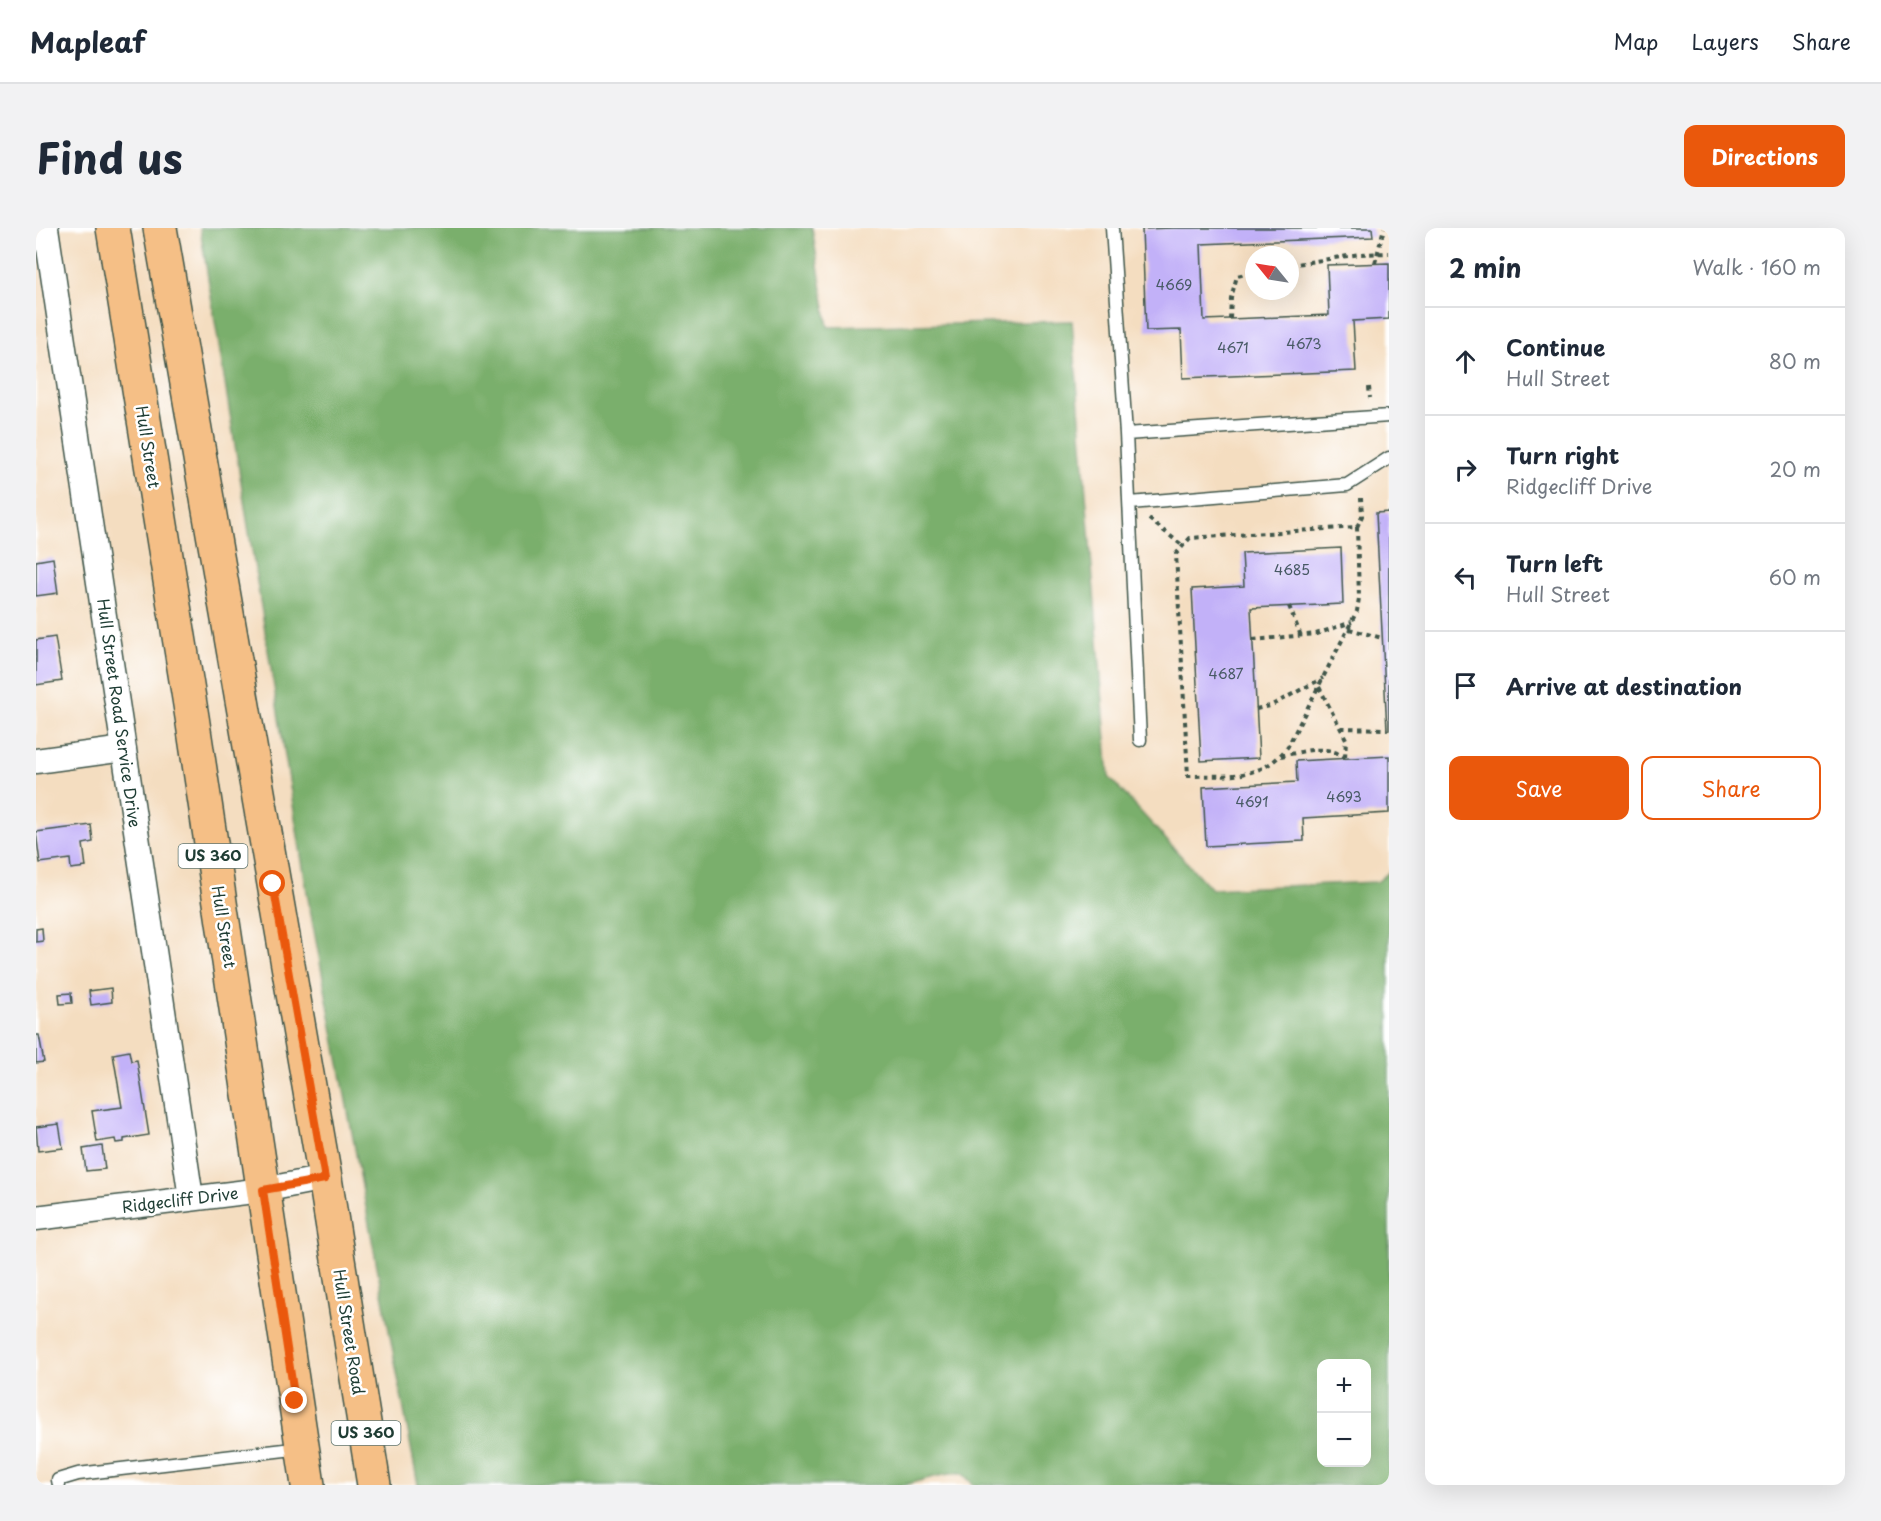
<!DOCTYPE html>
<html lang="en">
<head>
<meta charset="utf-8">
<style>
	body { margin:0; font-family:"Playpen Sans",sans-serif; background:#f2f2f3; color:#1f2937 }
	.controls { position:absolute; right:18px; bottom:18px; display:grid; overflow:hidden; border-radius:12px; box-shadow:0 6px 24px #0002 }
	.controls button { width:54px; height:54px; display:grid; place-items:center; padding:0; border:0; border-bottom:2px solid #e0e1e3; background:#fff; color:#1f2937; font:30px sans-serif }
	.compass { position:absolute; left:1209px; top:18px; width:54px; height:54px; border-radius:50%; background:#fff; box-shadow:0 6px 24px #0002; rotate:300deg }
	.stop { position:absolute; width:18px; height:18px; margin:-14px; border:4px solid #ea580c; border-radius:50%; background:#fff }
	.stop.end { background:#ea580c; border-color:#fff; box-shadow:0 2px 6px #0008 }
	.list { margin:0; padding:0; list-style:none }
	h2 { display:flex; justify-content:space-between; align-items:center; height:78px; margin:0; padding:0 24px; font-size:26px }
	h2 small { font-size:20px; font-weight:400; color:#747a83 }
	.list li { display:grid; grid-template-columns:39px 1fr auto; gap:18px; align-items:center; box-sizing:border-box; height:108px; padding:0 24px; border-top:2px solid #e0e1e3 }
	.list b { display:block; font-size:22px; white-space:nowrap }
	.list p { margin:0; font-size:20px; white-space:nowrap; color:#747a83 }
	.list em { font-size:20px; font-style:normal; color:#747a83 }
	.actions { display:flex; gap:12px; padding:18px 24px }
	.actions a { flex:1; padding:14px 0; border:2px solid #ea580c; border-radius:12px; text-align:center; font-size:21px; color:#ea580c }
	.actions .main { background:#ea580c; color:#fff }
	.icon { flex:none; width:33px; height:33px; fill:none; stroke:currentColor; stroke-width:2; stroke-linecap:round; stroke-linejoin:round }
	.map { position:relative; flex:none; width:1353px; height:1257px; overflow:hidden; border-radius:12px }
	header { display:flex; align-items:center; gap:36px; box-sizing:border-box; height:84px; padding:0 30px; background:#fff; border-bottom:2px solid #e0e1e3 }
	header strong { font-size:28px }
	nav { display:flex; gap:33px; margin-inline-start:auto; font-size:21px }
	.intro { display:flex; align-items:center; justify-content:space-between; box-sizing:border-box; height:144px; padding:0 36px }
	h1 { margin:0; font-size:42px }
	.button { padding:15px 27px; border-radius:12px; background:#ea580c; color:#fff; font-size:21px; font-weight:700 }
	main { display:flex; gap:36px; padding:0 36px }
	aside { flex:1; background:#fff; border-radius:12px; box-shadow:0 6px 24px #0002 }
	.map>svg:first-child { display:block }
	.forest { fill:#7aaf6c; stroke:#4c7650; stroke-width:1.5; fill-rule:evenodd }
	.building { fill:#c2b1f8 }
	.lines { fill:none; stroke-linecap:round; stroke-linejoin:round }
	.service-casing { stroke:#3f5549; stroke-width:15 }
	.minor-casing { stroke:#3f5549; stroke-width:27 }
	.primary-casing { stroke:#3f5549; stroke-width:36 }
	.path { stroke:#3f5549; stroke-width:4; stroke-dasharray:4.5 4.5; stroke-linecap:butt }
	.service { stroke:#fff; stroke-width:12 }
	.minor { stroke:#fff; stroke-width:24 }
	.primary { stroke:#f5bf86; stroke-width:33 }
	.route { stroke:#ea580c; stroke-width:8 }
	.labels { text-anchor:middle; stroke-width:5; stroke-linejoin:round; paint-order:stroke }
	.number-label { font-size:14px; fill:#485a65 }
	.shield { fill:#fff; stroke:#627771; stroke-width:1.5 }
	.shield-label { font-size:15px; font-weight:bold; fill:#1f3d34 }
	.street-label { font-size:16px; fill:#1f3d34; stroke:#fff }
</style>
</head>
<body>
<header>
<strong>Mapleaf</strong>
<nav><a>Map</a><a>Layers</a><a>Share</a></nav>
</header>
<div class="intro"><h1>Find us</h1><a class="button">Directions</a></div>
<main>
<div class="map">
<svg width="1353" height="1257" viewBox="0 0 1353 1257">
	<rect width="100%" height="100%" fill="#fff"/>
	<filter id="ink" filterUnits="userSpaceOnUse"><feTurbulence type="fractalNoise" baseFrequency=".0167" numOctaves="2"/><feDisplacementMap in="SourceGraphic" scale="12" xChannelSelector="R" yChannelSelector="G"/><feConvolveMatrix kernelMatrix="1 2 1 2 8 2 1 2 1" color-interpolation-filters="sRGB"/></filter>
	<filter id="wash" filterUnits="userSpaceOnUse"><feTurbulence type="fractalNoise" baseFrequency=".008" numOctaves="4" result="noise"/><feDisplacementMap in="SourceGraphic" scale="24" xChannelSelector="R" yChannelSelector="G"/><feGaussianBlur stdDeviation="1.35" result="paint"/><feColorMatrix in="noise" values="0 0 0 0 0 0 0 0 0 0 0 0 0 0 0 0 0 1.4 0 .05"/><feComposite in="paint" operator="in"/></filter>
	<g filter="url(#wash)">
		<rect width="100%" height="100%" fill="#f4ddc0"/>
		<!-- forest -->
		<path class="forest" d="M164 0H776L792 99 1036 93 1073 549 1175 661 1341 654 1353 644V1257H938L927 1246C906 1244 887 1253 867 1257H382L272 670ZM1286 1136H1330V1234H1286Z"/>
		<g id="blocks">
			<!-- building -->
			<path class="building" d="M1137 0H1336L1337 9 1165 16 1168 92 1293 87 1291 37 1353 35V91L1317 93 1320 143 1147 150 1145 102 1110 103 1106 1Z
				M1353 284V502H1351L1340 285Z
				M1305 320 1307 376 1215 380 1223 530 1165 533 1156 361 1208 358 1206 325Z
				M17 330 22 365 0 368V333Z
				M19 409 26 453 0 457V412Z
				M1353 528V585L1267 590 1268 613 1170 618 1167 559 1261 554 1260 533Z
				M55 597 57 614 47 616 50 639 35 641 34 631 4 635 0 604Z
				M6 700 7 713 0 714V701Z
				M75 760 76 774 55 777 53 763Z
				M35 765 36 775 24 776 23 766Z
				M0 807H3L8 834 0 835Z
				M93 823 95 833 101 832 113 907 88 911V914L80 915 79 911 61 914 56 883 86 879 77 826Z
				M23 896 27 920 2 923 0 899Z
				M66 918 69 941 50 943 47 921Z"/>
		</g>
	</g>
	<g filter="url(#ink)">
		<use href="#blocks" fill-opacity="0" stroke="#3f5549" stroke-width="1.5"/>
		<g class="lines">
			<!-- service casing -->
			<g class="service-casing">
				<path id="service" d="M1076 0 1090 206 1353 188
					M1090 206 1104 512
					M1094 275 1311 257 1353 230
					M23 1257 22 1252 42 1246 266 1220"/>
			</g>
			<!-- minor casing -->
			<g class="minor-casing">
				<path id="minor" d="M10 0 155 970
					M0 533 88 521
					M0 990 227 962 289 950"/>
			</g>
			<!-- primary casing -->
			<g class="primary-casing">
				<path id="primary" d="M77 0 156 489 272 1257
					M124 0 289 950 338 1257"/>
			</g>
			<!-- path -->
			<path class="path" d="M1339 35 1348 0
				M1254 37 1324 26 1353 25
				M1194 91 1195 70 1201 48 1218 44
				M1333 159 1334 170
				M1113 291 1147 318
				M1321 299 1323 370 1321 383 1252 518C1227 553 1191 547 1152 548L1140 326 1154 310Z
				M1321 299 1326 288 1325 270
				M1253 378 1265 408
				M1313 401 1346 410
				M1217 412 1280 406 1316 394
				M1283 459 1310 511 1309 530
				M1220 481 1234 478 1287 450
				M1305 500 1351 501
				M1245 528C1266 524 1290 515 1309 530"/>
			<!-- service -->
			<use href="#service" class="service"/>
			<!-- minor -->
			<use href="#minor" class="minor"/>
			<!-- primary -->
			<use href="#primary" class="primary"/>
		</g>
	</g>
	<g class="lines" filter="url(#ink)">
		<!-- route -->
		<path class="route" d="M237 656 289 951 227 962 259 1173"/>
	</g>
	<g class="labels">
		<!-- number labels -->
		<g class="number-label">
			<text x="1138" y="62">4669</text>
			<text x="1268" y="121">4673</text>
			<text x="1197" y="125">4671</text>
			<text x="1256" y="347">4685</text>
			<text x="1190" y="451">4687</text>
			<text x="1308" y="574">4693</text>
			<text x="1216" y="579">4691</text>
		</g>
		<!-- shield labels -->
		<g class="shield">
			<rect x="142.5" y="616" width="69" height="24" rx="4.5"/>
			<rect x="295.5" y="1193" width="69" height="24" rx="4.5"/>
		</g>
		<g class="shield-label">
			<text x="177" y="633">US 360</text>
			<text x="330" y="1210">US 360</text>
		</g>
		<!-- street labels -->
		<g class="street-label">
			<text transform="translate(112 219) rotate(81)" y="6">Hull Street</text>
			<text transform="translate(83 485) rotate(82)" y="6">Hull Street Road Service Drive</text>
			<text transform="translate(188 699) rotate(81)" y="6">Hull Street</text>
			<text transform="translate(144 972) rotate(-7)" y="6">Ridgecliff Drive</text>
			<text transform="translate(313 1104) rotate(81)" y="6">Hull Street Road</text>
		</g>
	</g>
</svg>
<div class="controls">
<button>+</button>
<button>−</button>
</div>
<svg class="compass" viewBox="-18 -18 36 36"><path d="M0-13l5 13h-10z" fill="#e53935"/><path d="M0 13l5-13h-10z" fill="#747a83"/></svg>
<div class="stop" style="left:237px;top:656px"></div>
<div class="stop end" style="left:259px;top:1173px"></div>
</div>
<aside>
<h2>2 min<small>Walk · 160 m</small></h2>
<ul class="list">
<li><svg class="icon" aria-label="ahead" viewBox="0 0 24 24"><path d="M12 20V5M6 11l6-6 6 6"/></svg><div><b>Continue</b><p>Hull Street</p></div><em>80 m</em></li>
<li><svg class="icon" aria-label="right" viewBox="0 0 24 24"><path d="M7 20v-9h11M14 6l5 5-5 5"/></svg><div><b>Turn right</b><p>Ridgecliff Drive</p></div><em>20 m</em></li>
<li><svg class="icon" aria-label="left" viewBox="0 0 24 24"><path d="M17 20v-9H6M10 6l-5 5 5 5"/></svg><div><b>Turn left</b><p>Hull Street</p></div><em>60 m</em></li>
<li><svg class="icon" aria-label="arrive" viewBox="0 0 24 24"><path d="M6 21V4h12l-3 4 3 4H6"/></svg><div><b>Arrive at destination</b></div></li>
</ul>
<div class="actions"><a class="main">Save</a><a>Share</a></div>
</aside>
</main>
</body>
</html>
